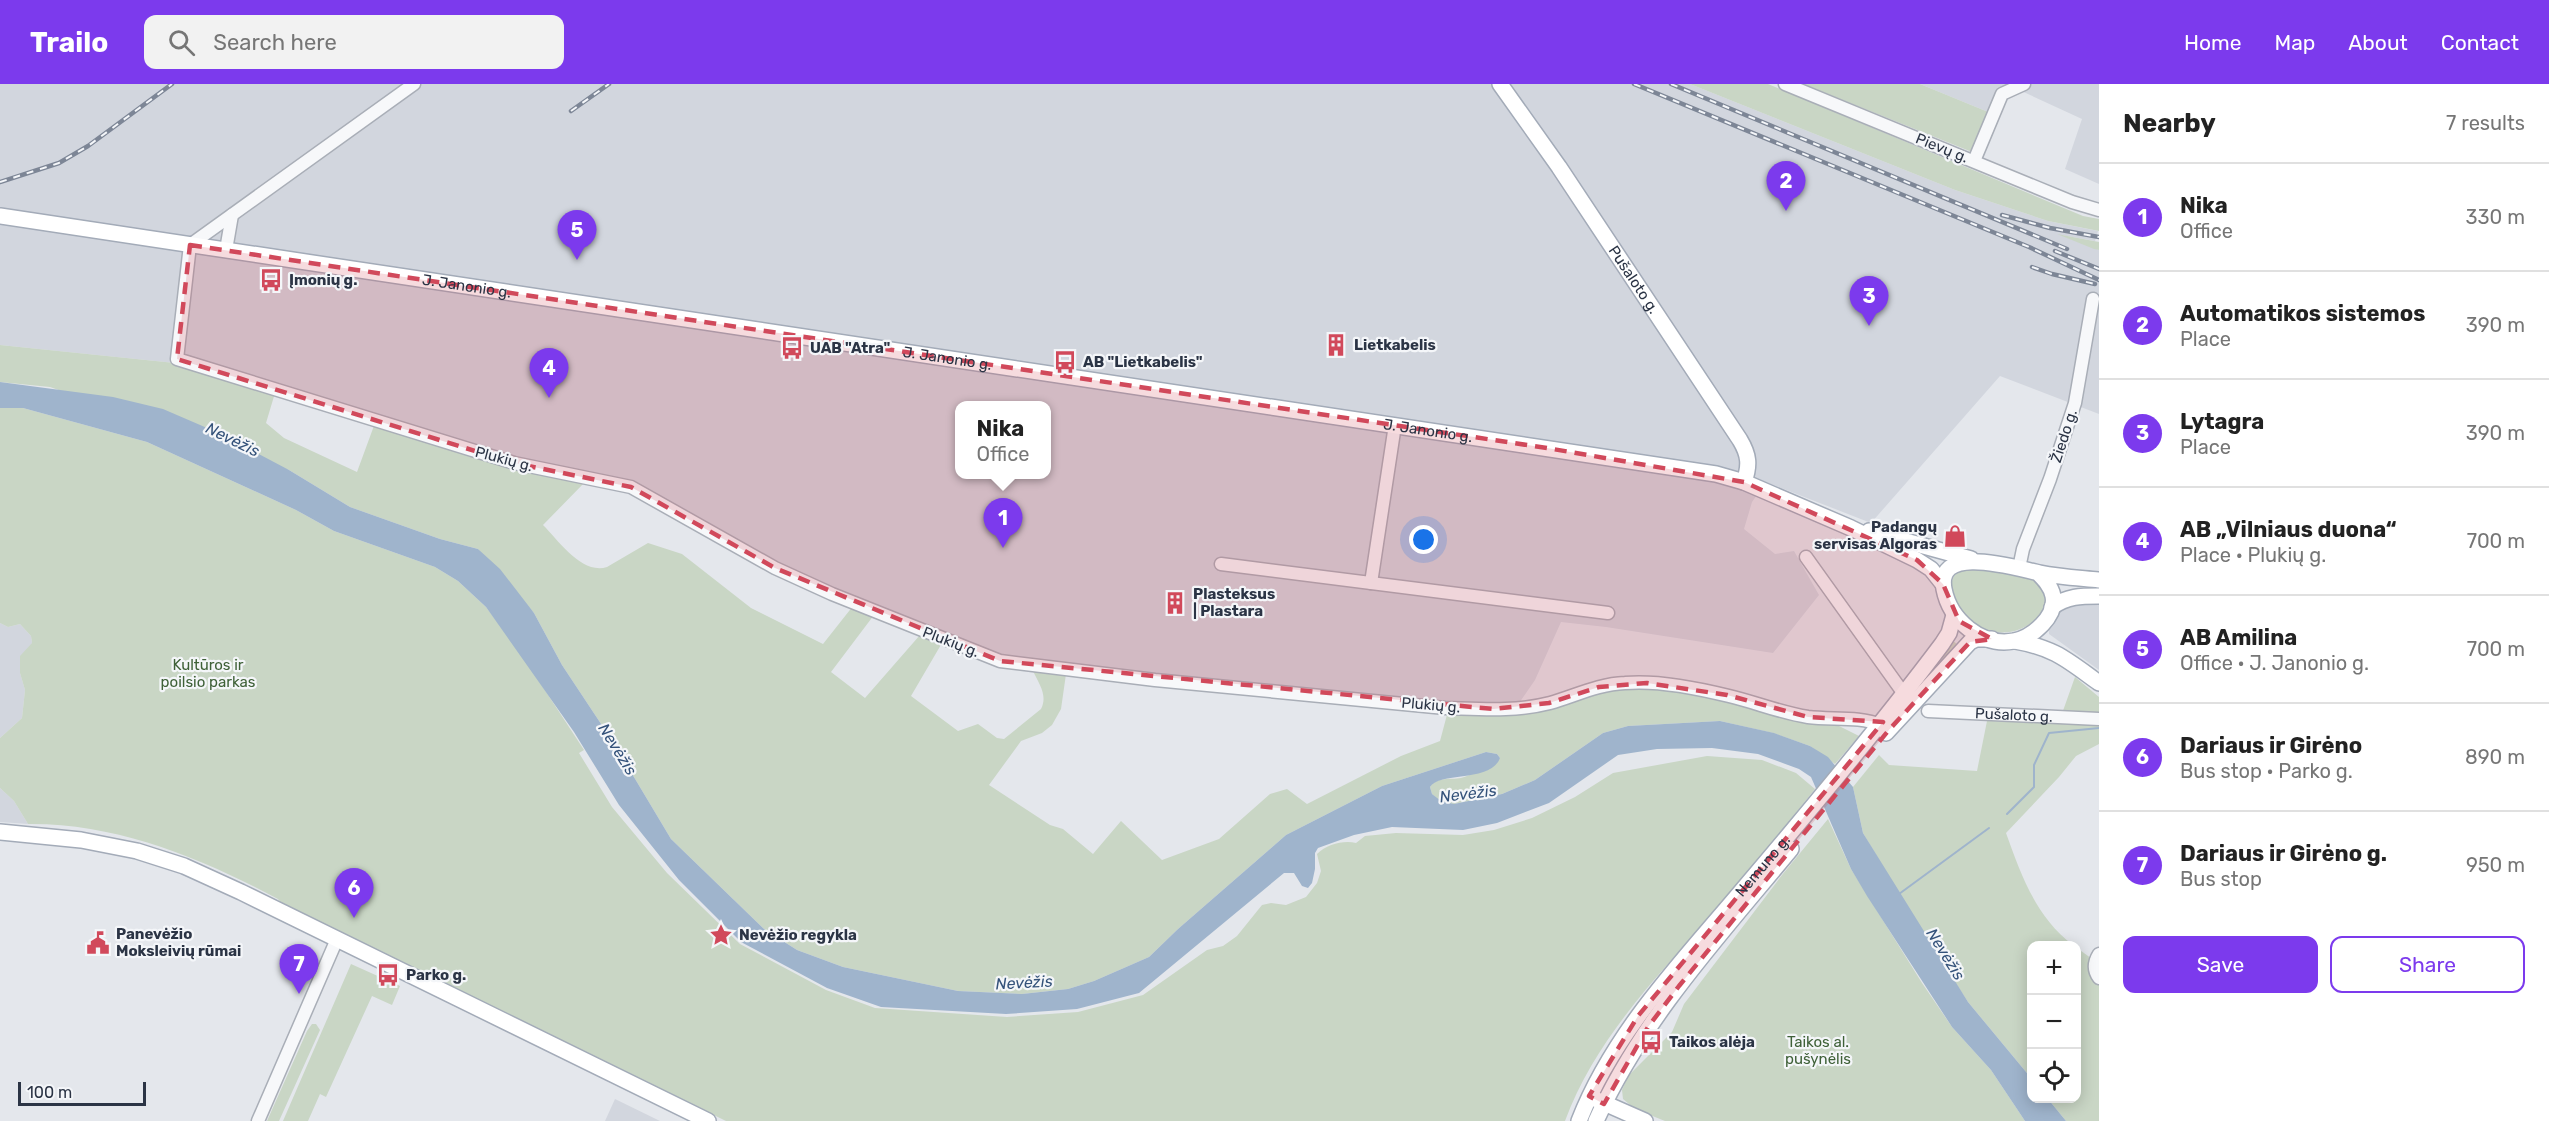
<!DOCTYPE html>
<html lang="en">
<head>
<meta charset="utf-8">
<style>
	body { margin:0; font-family:Rubik,sans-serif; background:#f2f2f2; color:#222 }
	.controls { position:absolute; right:18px; bottom:18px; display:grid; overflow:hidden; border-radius:12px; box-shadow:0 3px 15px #0003 }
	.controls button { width:54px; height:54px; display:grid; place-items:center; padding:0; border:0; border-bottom:2px solid #e0e0e0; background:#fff; color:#222; font:30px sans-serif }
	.scale { position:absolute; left:18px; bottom:15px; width:128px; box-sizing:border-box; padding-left:6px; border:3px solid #2b3445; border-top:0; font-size:16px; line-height:21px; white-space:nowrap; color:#2b3445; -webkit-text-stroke:4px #f4f6f9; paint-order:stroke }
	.you { position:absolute; left:1424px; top:456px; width:21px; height:21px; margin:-15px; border:4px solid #fff; border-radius:50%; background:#1a73e8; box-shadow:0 0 0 9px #1a73e833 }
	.badge { display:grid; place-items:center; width:39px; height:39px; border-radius:50%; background:#7c3aed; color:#fff; font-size:20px; font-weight:700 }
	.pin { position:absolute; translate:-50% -50px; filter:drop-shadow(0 2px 3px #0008) }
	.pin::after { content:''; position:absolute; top:32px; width:21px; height:18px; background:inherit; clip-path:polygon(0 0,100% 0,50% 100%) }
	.popup { position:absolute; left:955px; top:317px; width:96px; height:78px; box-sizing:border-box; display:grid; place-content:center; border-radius:12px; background:#fff; filter:drop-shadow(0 2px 4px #0005); font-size:20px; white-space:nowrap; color:#767676 }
	.popup b { font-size:22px; color:#222 }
	.popup::after { content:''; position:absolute; left:50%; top:100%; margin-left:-12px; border:12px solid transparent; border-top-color:#fff }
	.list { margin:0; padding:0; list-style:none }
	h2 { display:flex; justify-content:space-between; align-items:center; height:78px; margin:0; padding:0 24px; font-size:26px }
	h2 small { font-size:20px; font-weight:400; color:#767676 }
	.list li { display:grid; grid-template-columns:39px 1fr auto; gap:18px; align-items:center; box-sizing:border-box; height:108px; padding:0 24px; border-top:2px solid #e0e0e0 }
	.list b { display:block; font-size:22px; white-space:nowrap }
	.list p { margin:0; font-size:20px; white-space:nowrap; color:#767676 }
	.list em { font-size:20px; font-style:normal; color:#767676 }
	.actions { display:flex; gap:12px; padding:18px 24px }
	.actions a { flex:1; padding:14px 0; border:2px solid #7c3aed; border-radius:12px; text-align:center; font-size:21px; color:#7c3aed }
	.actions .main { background:#7c3aed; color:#fff }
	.icon { flex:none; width:33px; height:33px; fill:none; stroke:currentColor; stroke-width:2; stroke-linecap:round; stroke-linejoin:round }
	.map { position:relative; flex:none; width:2099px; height:1037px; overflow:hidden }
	header { display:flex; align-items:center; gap:36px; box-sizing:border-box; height:84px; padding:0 30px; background:#7c3aed; color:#fff }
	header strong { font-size:28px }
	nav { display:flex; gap:33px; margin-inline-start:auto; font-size:21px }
	.search { width:420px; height:54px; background:#f2f2f2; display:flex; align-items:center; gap:15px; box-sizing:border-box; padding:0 21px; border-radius:12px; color:#767676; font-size:22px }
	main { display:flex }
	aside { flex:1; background:#fff }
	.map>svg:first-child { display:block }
	.built { fill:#d2d6de; fill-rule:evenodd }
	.green { fill:#c9d6c5 }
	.water { fill:#9fb4cc }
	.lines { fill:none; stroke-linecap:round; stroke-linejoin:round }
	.stream { stroke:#9fb4cc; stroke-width:2 }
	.minor-casing { stroke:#a9aeb7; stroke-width:15 }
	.major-casing { stroke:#a3abb8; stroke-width:18 }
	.minor { stroke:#f7f8fa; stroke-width:12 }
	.major { stroke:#fff; stroke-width:15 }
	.rail-casing { stroke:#7d8696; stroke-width:4.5 }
	.rail { stroke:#f4f6f9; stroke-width:2; stroke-dasharray:7; stroke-linecap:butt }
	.marked { fill:#d1495b; fill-opacity:0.2; stroke:#d1495b; stroke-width:4.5; stroke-dasharray:12 8; stroke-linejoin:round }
	.labels { text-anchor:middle; stroke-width:4.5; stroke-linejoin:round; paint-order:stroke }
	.street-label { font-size:15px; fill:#2b3445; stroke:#f4f6f9 }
	.poi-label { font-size:15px; font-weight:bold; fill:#2b3445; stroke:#f4f6f9; text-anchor:start }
	.park-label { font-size:15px; fill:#3f6138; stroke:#f4f6f9 }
	.water-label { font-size:16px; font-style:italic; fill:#34527a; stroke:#f4f6f9 }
</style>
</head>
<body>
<header>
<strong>Trailo</strong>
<div class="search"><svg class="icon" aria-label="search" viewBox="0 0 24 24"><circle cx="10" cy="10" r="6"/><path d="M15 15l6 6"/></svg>Search here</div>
<nav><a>Home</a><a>Map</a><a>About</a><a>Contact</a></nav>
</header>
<main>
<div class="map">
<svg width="2099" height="1037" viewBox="0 0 2099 1037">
	<rect width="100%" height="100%" fill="#e4e7ec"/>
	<!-- built -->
	<path class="built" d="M0 0H1690L1955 106 2048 137 2098 147 2095 157 2061 151 2099 166V330L2000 292 1871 439 1766 398 1752 418 1744 445 1775 470 1794 467 1819 511 1773 569 1606 543 1561 538 1535 596 1513 628 1033 587 920 551 639 410 175 279 0 261ZM960 322H1046V390H960Z
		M1920 0H2099V100L2065 85 2082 35 2017 5 2002 11 1993 30Z
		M2099 519V586L2049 550V545L2058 527 2067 520Z
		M0 539 8 543 20 540 31 552 32 559 20 589 25 606 22 634 0 654Z
		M0 704 14 717 28 740 0 738Z
		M615 1015 660 1037H605Z"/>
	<!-- green -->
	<path class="green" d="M1690 0H1768L2083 132 2099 135V147L2048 137 1955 106Z
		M1803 0H1920L1993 30 1977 70Z
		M2057 150 2099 158V166L2094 165Z
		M0 261 175 279 275 309 266 339 284 354 357 388 375 339 586 397 543 441C559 457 582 491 607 483L648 459 682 470 751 524 823 560 853 522 874 531 831 588 865 614 920 551 942 559 911 612 958 647 978 640 997 654 1004 655 1041 625C1048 611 1039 600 1033 587L1066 590 1061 625 1052 641 1042 649 1021 657 989 701 1050 741 1063 745 1093 770 1121 737 1162 776 1219 755 1270 710 1287 705 1307 720 1401 672 1440 657 1448 627 1513 628 1626 602 1688 607 1835 640 1859 652 1835 680 1810 662 1773 649 1720 637 1628 642 1603 649 1535 696 1502 710 1454 720 1441 718 1432 710 1430 703C1437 692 1450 696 1461 694 1474 691 1488 680 1500 674L1497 670 1486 668 1382 702 1286 751 1178 845 1149 873 1094 897 1068 905 1022 910 958 907 843 883 797 866 764 845 671 755 613 658 562 581 534 529 478 465 440 455 350 423 289 386 50 303 0 298Z
		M0 324H23L147 358 296 426 334 447 435 483 458 497 486 523 522 571 584 666 579 669 612 723 667 789 740 860 826 906 875 924 1007 933 1078 928 1143 911 1207 866 1223 862 1237 852 1262 821 1271 819 1286 821 1306 813 1317 799 1321 787 1317 770C1327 760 1344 756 1356 759L1365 752 1396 749 1463 751 1494 746 1532 734 1575 713 1613 689 1707 672 1762 676 1796 689 1815 705C1784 743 1755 782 1723 819 1663 886 1597 951 1565 1037H726L282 820 278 815C201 774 117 739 28 740L14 717 0 704V654L22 634 25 606 20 589V572L32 559 31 552 20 540 8 543 0 539Z
		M1968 482C1982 484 2021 487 2031 493 2078 523 1997 584 1957 521 1950 510 1949 497 1957 487Z
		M1951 555 1958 561 1907 617Z
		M2075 593 2099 613V660L2076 672 2059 693 2006 749C2021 791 2036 833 2073 861L2032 862 2031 994 1968 918 1919 843 1863 749 1853 703 1879 671 1889 681 1977 687 1987 637 2059 638Z
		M1828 735 1851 785 1922 899 1952 943 1991 986 2025 1037H1665L1635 1025 1623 1015 1622 1006 1628 992 1672 948 1684 920 1782 791Z
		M2077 864 2095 877 2099 894V1037H2066L2048 1015 2076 1014Z
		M351 880 400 902 392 921 372 912 326 1013 320 1010 308 1037H283Z
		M312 940H316L320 946 279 1037H267L307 947Z"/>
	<!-- water -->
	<path class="water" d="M0 298 113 313 163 325 221 350 289 386 350 423 440 455 478 465 500 485 534 529 562 581 613 658 671 755 764 845 797 866 843 883 958 907 1022 910 1068 905 1094 897 1149 873 1178 845 1286 751 1382 702 1486 668 1497 670 1500 674C1491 699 1440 687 1430 703L1432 710 1441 717 1454 720 1502 710 1535 696 1603 649 1628 642 1720 637 1774 649 1810 662 1828 673 1853 703 1863 749 1968 918 2031 994 2032 1014 2048 1015 2066 1037H2025L1991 986 1952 943 1867 812 1851 785 1811 693 1799 685 1758 670 1712 664 1657 665 1618 671 1549 719 1497 739 1463 746 1392 743 1354 751 1318 764 1315 769V785L1312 799 1308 804 1302 802 1294 789H1284L1139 909 1077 925 1006 930 881 923 827 904 741 858 679 796 619 721 574 648 486 523 458 497 435 483 334 447 296 426 147 358 23 324H0Z"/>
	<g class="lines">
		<!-- stream -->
		<path class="stream" d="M2007 730 2034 703V681L2049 649 2099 644
			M1899 810 1989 744"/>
		<!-- minor casing -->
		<g class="minor-casing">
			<g id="minor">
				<path d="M414 0 190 161 177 275 514 379 631 403 775 484 832 510 1000 577 1155 596 1445 624C1481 625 1515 628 1550 619 1575 612 1598 600 1625 599 1658 596 1697 604 1729 612 1755 618 1781 629 1808 633 1832 636 1859 632 1881 641"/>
				<path d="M1785 0 2072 118 2099 126"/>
				<path d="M1974 77 2002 10 2024 0"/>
				<path d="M226 166 232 131"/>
				<path d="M1806 473 1904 610"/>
				<path d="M1221 480 1608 529"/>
				<path d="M2019 484 2023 465 2050 395 2075 319 2093 215"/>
				<path d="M1371 499 1395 341"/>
				<path id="s1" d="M1928 627 2099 635"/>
				<path d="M2099 870C2094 878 2093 886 2099 894"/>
				<path d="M258 1037 337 855"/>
			</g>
		</g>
		<!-- major casing -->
		<g class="major-casing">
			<g id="major">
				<path id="s2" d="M1500 0 1559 83 1740 356C1749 371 1750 381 1744 398"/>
				<path id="s3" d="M0 132 1716 390 1744 398 1851 444 1917 476 1931 485 1943 500"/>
				<path d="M1869 447 1971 475"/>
				<path d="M2038 489C2044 495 2051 502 2053 512 2057 532 2033 553 2014 557 1981 563 1950 536 1944 505 1935 458 2019 485 2040 489 2059 493 2079 494 2099 496"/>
				<path d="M2052 523C2067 512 2081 512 2099 512"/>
				<path d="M2015 557C2055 564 2067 576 2099 599"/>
				<path d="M1886 649 1970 558 1976 555H1992"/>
				<path d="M0 748 81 756 137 767 184 782 241 808 708 1037"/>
				<path d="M1595 1015 1645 1037"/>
				<path id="s4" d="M1579 1037C1614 947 1683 877 1744 804 1812 724 1879 644 1942 560L1949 549 1954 531"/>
				<path d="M1596 1037C1642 935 1720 851 1791 765"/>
			</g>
		</g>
		<!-- minor -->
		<use href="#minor" class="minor"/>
		<!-- major -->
		<use href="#major" class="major"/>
		<!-- rail casing -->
		<g class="rail-casing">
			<path id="rail" d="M1634 0 2029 163 2099 196
				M1671 0 2067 165
				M571 27 609 0
				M0 98 59 79 88 62 172 0
				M2002 131 2050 144 2099 153
				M2055 167 2099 185
				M2032 183 2052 190 2095 200"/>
		</g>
		<!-- rail -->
		<use href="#rail" class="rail"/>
	</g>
	<!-- marked area -->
	<path class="marked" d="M190 161 1547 364 1744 398 1917 476 1943 500 1959 537 1992 555 1970 558 1888 647 1679 902 1648 943 1604 1020 1589 1012 1638 932 1883 638 1808 633 1727 611 1647 599 1599 603 1549 619 1493 625 1000 577 775 484 631 403 514 379 177 275Z"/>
	<!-- icons -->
	<defs>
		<g id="bus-bare" transform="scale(1.8)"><path d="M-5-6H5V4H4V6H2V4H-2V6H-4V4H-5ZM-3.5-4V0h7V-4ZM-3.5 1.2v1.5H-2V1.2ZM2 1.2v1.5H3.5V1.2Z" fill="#d1495b" stroke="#f4f6f9" stroke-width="2.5" paint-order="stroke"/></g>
		<g id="building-bare" transform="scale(1.8)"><path d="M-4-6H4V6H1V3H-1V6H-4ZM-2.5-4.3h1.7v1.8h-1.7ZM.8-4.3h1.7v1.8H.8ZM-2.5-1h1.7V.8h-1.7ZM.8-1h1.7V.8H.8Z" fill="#d1495b" stroke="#f4f6f9" stroke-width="2.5" paint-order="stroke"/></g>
		<g id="shop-bare" transform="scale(1.8)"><path d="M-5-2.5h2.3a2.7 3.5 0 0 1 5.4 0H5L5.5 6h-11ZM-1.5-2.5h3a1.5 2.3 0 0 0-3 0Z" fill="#d1495b" stroke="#f4f6f9" stroke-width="2.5" paint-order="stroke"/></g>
		<g id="sight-bare" transform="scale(1.8)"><path d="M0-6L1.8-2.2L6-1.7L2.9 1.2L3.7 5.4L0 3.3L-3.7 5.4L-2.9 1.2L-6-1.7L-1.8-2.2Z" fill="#d1495b" stroke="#f4f6f9" stroke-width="2.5" paint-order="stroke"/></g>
		<g id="civic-bare" transform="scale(1.8)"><path d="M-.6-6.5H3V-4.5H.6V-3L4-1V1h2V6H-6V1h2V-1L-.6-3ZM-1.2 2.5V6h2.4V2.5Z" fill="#d1495b" stroke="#f4f6f9" stroke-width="2.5" paint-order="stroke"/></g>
	</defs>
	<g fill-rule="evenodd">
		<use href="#bus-bare" x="271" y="196"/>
		<use href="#building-bare" x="1336" y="261"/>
		<use href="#bus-bare" x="792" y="264"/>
		<use href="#bus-bare" x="1065" y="278"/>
		<use href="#shop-bare" x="1955" y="452"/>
		<use href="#building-bare" x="1175" y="519"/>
		<use href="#sight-bare" x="721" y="851"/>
		<use href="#civic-bare" x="98" y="859"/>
		<use href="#bus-bare" x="388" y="891"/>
		<use href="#bus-bare" x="1651" y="958"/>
	</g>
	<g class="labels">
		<!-- street labels -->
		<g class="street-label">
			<text transform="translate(1942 64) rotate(22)" y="5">Pievų g.</text>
			<text dy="5" stroke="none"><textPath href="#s2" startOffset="237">Pušaloto g.</textPath></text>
			<text dy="5" stroke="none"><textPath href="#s3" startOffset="472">J. Janonio g.</textPath></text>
			<text dy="5" stroke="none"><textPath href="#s3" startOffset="958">J. Janonio g.</textPath></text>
			<text dy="5" stroke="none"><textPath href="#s3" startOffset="1444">J. Janonio g.</textPath></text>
			<text transform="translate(2064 352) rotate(-72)" y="5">Žiedo g.</text>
			<text transform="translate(504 375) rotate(15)" y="5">Plukių g.</text>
			<text transform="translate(951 558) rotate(21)" y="5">Plukių g.</text>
			<text transform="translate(1431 621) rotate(5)" y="5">Plukių g.</text>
			<text dy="5" stroke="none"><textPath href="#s1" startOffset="86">Pušaloto g.</textPath></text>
			<text dy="5" stroke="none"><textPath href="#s4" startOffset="316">Nemuno g.</textPath></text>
		</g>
		<!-- poi labels -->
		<g class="poi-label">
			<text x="289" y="201">Įmonių g.</text>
			<text x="1354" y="266">Lietkabelis</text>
			<text x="810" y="269">UAB "Atra"</text>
			<text x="1083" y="283">AB "Lietkabelis"</text>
			<text x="1937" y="448" text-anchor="end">Padangų<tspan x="1937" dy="17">servisas Algoras</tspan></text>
			<text x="1193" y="515">Plasteksus<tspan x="1193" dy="17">| Plastara</tspan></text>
			<text x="116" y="855">Panevėžio<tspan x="116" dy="17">Moksleivių rūmai</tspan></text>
			<text x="739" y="856">Nevėžio regykla</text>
			<text x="406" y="896">Parko g.</text>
			<text x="1669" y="963">Taikos alėja</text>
		</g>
		<!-- park labels -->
		<g class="park-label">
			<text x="208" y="586">Kultūros ir<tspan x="208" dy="17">poilsio parkas</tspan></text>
			<text x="1818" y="963">Taikos al.<tspan x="1818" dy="17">pušynėlis</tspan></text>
		</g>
		<!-- water labels -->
		<g class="water-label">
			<text transform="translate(233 355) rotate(26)" y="6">Nevėžis</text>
			<text transform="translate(618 665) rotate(58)" y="6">Nevėžis</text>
			<text transform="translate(1468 709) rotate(-7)" y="6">Nevėžis</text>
			<text transform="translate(1946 870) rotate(58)" y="6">Nevėžis</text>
			<text transform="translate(1024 898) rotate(-3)" y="6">Nevėžis</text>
		</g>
	</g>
</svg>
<div class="controls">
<button>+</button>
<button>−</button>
<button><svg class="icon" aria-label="locate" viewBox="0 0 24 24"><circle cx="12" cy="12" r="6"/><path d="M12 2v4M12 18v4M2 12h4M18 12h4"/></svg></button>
</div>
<div class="scale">100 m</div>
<div class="you"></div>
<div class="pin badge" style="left:1003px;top:464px">1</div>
<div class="popup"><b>Nika</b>Office</div>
<div class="pin badge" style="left:1786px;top:127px">2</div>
<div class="pin badge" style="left:1869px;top:242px">3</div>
<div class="pin badge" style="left:549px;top:314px">4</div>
<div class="pin badge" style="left:577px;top:176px">5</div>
<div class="pin badge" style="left:354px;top:834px">6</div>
<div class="pin badge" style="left:299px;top:910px">7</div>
</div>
<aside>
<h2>Nearby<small>7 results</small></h2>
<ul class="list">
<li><span class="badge">1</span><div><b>Nika</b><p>Office</p></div><em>330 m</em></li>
<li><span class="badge">2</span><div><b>Automatikos sistemos</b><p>Place</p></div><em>390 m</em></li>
<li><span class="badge">3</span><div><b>Lytagra</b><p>Place</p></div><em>390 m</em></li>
<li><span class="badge">4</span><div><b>AB „Vilniaus duona“</b><p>Place · Plukių g.</p></div><em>700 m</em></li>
<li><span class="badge">5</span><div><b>AB Amilina</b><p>Office · J. Janonio g.</p></div><em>700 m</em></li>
<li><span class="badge">6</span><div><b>Dariaus ir Girėno</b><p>Bus stop · Parko g.</p></div><em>890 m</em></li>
<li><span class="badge">7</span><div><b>Dariaus ir Girėno g.</b><p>Bus stop</p></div><em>950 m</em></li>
</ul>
<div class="actions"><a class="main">Save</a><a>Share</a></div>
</aside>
</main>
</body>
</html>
